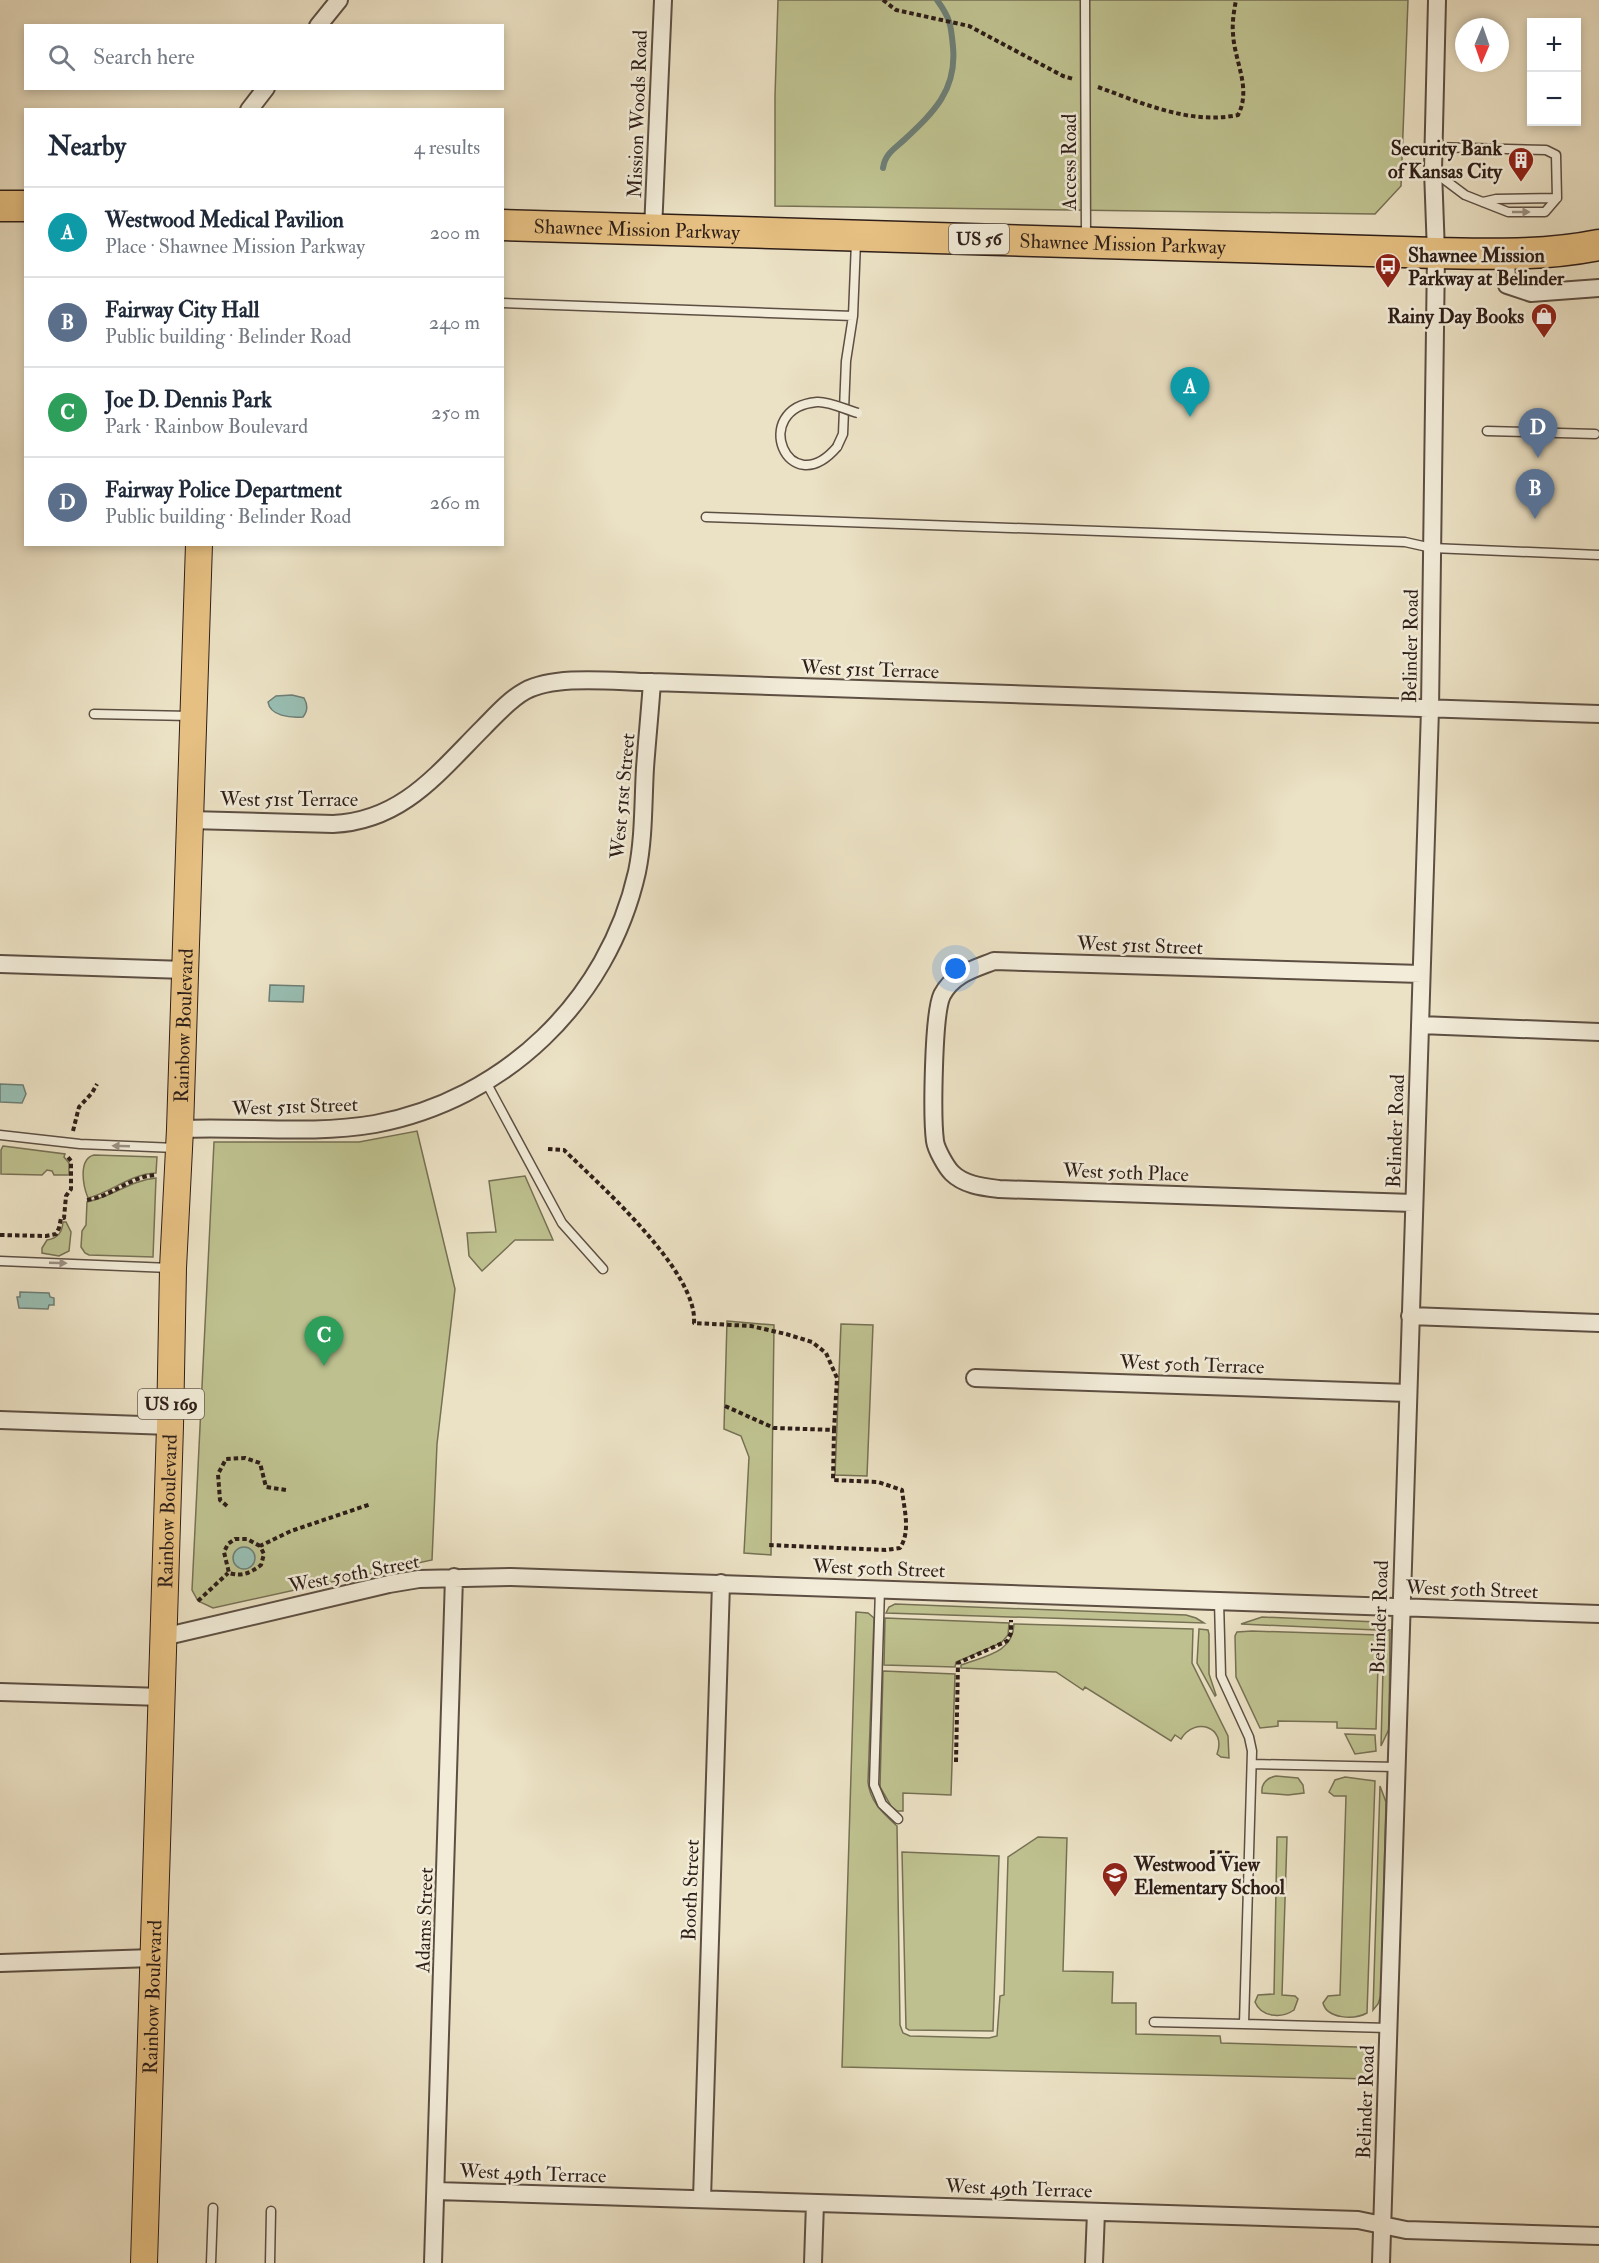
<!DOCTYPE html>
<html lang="en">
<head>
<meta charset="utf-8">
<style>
	body { margin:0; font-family:"IM FELL Double Pica",serif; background:#f6f6f7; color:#1f2937 }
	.controls { position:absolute; right:18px; top:18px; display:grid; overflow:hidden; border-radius:0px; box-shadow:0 3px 9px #0003 }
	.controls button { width:54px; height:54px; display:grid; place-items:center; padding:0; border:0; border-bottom:2px solid #e0e1e3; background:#fff; color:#1f2937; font:30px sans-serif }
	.compass { position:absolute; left:1455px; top:18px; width:54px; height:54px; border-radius:50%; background:#fff; box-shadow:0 3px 9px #0003; rotate:182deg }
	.you { position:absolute; left:956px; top:969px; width:21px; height:21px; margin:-15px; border:4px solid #fff; border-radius:50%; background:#1a73e8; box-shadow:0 0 0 9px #1a73e833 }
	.badge { display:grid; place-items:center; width:39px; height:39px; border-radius:50%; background:#8f2418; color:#fff; font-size:20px; font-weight:700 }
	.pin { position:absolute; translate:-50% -50px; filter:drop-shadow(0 2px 3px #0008) }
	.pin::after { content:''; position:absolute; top:32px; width:21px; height:18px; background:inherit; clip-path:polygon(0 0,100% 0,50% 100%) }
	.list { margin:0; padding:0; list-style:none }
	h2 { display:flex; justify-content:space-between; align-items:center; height:78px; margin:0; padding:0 24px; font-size:26px }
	h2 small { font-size:20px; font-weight:400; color:#747a83 }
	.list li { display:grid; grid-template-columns:39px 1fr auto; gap:18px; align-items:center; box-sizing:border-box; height:90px; padding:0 24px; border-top:2px solid #e0e1e3 }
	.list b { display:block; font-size:22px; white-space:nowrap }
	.list p { margin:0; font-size:20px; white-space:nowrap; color:#747a83 }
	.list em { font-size:20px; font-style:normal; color:#747a83 }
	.icon { flex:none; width:33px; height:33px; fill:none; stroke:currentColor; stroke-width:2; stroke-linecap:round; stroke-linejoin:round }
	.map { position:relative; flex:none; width:1599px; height:2263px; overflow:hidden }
	.search { position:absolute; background:#fff; box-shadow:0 3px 9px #0003; left:24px; top:24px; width:480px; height:66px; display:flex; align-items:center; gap:15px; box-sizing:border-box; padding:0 21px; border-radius:0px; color:#747a83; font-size:22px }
	.panel { position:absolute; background:#fff; box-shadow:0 3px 9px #0003; left:24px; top:108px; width:480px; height:438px; border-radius:0px }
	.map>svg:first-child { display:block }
	.green { fill:#bec18f; stroke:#767054; stroke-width:1.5 }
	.water { fill:#98beb3; stroke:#6e7e75; stroke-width:1.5 }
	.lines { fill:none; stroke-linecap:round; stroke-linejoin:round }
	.stream { stroke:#6e7e75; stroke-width:6 }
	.lane-casing { stroke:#5d4f43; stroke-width:11 }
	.street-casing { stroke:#5d4f43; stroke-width:20 }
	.primary-casing { stroke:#2e1e18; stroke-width:28 }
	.highway-casing { stroke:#2e1e18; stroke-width:33 }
	.path { stroke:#2e1e18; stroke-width:4; stroke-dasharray:4.5 3; stroke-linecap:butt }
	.lane { stroke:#f2ecd9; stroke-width:8 }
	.street { stroke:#f2ecd9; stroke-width:16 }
	.primary { stroke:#e6c082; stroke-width:26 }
	.highway { stroke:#e6c082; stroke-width:30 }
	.lane-bridge-casing { stroke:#5d4f43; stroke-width:11; stroke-linecap:butt }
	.lane-bridge { stroke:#f2ecd9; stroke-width:8 }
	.oneway { fill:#9a8f82 }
	.labels { text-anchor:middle; stroke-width:5; stroke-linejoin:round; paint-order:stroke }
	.shield { fill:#f2ecd9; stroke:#695c52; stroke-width:1.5 }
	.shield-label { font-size:18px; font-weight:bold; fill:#2e1e18 }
	.street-label { font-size:20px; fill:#2e1e18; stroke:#f2ecd9 }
	.poi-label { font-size:20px; font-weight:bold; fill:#2e1e18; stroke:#f2ecd9; text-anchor:end }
</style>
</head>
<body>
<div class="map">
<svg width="1599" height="2263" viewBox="0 0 1599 2263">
	<rect width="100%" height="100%" fill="#ebe1c4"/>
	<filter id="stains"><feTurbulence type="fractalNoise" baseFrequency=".00333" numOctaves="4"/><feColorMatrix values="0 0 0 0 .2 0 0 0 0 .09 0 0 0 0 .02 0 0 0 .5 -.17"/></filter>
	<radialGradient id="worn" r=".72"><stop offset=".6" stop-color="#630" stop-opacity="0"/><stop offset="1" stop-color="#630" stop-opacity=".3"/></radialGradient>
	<!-- green -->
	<path class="green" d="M778 0H1408L1401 186 1375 214 775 206V96Z
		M417 1131 455 1289 437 1444 432 1560 213 1608 198 1601 192 1590 214 1142H359Z
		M3 1146 65 1154 64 1157 69 1163V1175H54L52 1171 47 1170 42 1175 1 1174V1150Z
		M94 1155 157 1157 156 1173C130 1174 112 1192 88 1198 83 1186 78 1159 94 1155Z
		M525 1176 553 1240H515L482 1271 469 1256 467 1233 496 1232 489 1181Z
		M156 1178 153 1257 89 1255 85 1253 81 1247 82 1231 86 1225 87 1202C112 1197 131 1180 156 1178Z
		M63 1222H66L71 1232 69 1251 59 1256 42 1253V1248L47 1240C58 1238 62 1233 63 1222Z
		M727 1321 774 1325 771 1555 744 1553 749 1457 741 1436 724 1429Z
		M841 1324 873 1325 867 1476 835 1475Z
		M895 1604 1186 1615 1196 1618 1204 1623 886 1613 889 1607Z
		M856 1612 868 1613 874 1618 868 1782C870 1802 883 1813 897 1826L900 2025 903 2033 910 2036 989 2038 997 2036 1000 1996 1004 1995 1008 1857 1038 1837 1067 1838 1063 1971 1113 1972 1112 2003H1136V2034L1220 2036 1221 2043 1357 2047 1365 2050V2067L1370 2073 1371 2079 842 2067Z
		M1262 1617 1377 1622 1376 1630 1241 1624Z
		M885 1618 1009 1623 1008 1635 1001 1643 956 1662 955 1667 884 1665Z
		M1014 1624 1193 1629 1192 1663 1228 1736 1229 1758 1221 1757 1217 1754C1227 1727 1195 1716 1181 1739L1175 1735 1171 1741 1085 1687 1083 1690 1056 1672 961 1668V1665C985 1656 1013 1653 1014 1624Z
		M1199 1629 1208 1630 1209 1634V1674L1216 1695 1215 1696 1197 1663Z
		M1390 1630 1389 1729 1381 1746 1384 1631Z
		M1252 1631 1379 1635 1376 1729 1337 1728V1722L1278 1721V1726L1260 1728 1236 1677 1235 1636 1237 1632Z
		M883 1671 955 1674 951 1795 903 1793V1811H897L891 1806 880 1787Z
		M1345 1734 1375 1735 1376 1751 1355 1754Z
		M1276 1776 1298 1778 1303 1785 1304 1793 1288 1795 1262 1793C1261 1783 1267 1778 1276 1776Z
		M1345 1777 1375 1781 1367 2013C1354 2020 1327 2019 1323 2003L1328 1996 1340 1995 1346 1796H1334L1329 1792 1335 1780Z
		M1380 1786 1386 1802 1381 1995 1378 2004 1373 2010Z
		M1277 1837H1287L1282 1995 1295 1996 1298 1999 1294 2010C1281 2019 1261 2017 1255 2002L1258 1995 1274 1994Z
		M902 1852 999 1856 993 2031 909 2030 906 2028Z"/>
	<!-- water -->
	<path class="water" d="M292 695 304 698C308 705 308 711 303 717 290 718 270 716 268 702L276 696Z
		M270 985 304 986 303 1002 269 1001Z
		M0 1084 23 1085 26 1094 22 1103 0 1102Z
		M20 1292 49 1293 50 1297 54 1298V1305H49L48 1309 19 1308 17 1297H20Z
		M233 1558a11 11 0 1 1 22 0a11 11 0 1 1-22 0Z"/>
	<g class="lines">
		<!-- stream -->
		<path class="stream" d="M883 168C885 154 894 149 904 140 934 112 957 90 953 47 951 24 950 18 937 0"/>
		<!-- lane casing -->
		<g class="lane-casing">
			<path id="lane" d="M1085 0 1086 238
				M1433 171 1465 195 1508 212H1545L1557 198 1556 155 1546 150 1433 147
				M1483 202 1496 199 1557 198
				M502 303 853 316
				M1487 431 1595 434
				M837 447 843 434 846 361 853 316 856 242
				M706 517 1405 542 1432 548 1599 555
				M94 714 190 716
				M486 1082 562 1223 603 1269
				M0 1135 80 1144 176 1148
				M0 1261 170 1268
				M880 1589 874 1785 882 1804 898 1819
				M1219 1601 1221 1676 1249 1737 1252 1751 1244 2024 1388 2028
				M1252 1764 1396 1767
				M1154 2022 1244 2024
				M211 2263 213 2208
				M270 2263 271 2211"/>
		</g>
		<!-- street casing -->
		<g class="street-casing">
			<path id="street" d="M318 26 339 0
				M249 110 266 88
				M653 230 663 0
				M1506 254 1507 285 1531 293 1599 288
				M190 820 333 824C402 821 438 773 483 728 495 716 510 699 525 691 557 674 616 682 652 682L1599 714
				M0 964 185 970
				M1420 1025 1599 1032
				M180 1129C244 1126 311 1135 375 1124 504 1100 608 1001 637 872 644 838 643 803 645 768 647 740 650 711 652 682
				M1413 1203 999 1189C983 1187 964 1185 952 1173 946 1167 936 1149 935 1141 932 1118 933 1014 942 995 953 974 974 969 994 961L1421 974
				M1410 1316 1599 1323
				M975 1378 1408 1393
				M0 1420 170 1426
				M163 1637 389 1584 419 1579 511 1577 1599 1614
				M0 1692 162 1697
				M0 1963 153 1958
				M436 2191 1358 2220 1406 2230 1599 2236
				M702 2199 721 1583
				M433 2263 454 1577
				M813 2263 815 2203
				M1094 2263 1096 2212
				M1381 2263 1430 709 1436 253 1433 170 1437 0"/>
		</g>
		<!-- primary casing -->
		<g class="primary-casing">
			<g id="primary">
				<path id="s1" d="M144 2263 170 1426 173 1268 180 1129 199 544"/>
			</g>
		</g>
		<!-- highway casing -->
		<g class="highway-casing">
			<g id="highway">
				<path d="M0 206H26"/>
				<path id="s2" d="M502 225 1436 253C1491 254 1545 256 1599 245"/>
			</g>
		</g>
		<!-- path -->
		<path class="path" d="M883 0 896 10 969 26 1063 76 1073 79
			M1098 87C1142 103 1190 125 1238 115 1252 88 1234 61 1233 33 1232 22 1234 11 1236 0
			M73 1131 79 1107 92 1093 97 1084
			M548 1149 564 1150C600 1185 698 1272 694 1323L751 1326 786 1334 812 1342 826 1353 837 1378 834 1430
			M87 1200C113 1196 130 1176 157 1175
			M0 1235 46 1236 56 1234 59 1228 61 1218H64L66 1196 71 1189V1161L67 1156
			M725 1406 774 1428 834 1430 833 1480 878 1482 902 1490C904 1509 911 1531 900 1548L886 1550 768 1545
			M227 1506 220 1500 218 1474 226 1459 245 1458 260 1463 266 1487 286 1490
			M260 1546 247 1539H235L228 1544 224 1552 229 1573C242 1577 250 1573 261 1565L264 1554 260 1546 291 1531 371 1504
			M198 1601 228 1573
			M956 1762 958 1663 1007 1641 1011 1633V1620
			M1210 1852 1230 1853"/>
		<!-- lane -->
		<use href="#lane" class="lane"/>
		<!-- street -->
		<use href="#street" class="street"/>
		<!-- primary -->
		<use href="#primary" class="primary"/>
		<!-- highway -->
		<use href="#highway" class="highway"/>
		<!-- lane-bridge casing -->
		<g class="lane-bridge-casing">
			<path id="lane-bridge" d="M837 447C788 504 749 408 817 402 829 401 846 410 858 413"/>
		</g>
		<!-- lane-bridge -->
		<use href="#lane-bridge" class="lane-bridge"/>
	</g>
	<!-- one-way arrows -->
	<defs><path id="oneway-solid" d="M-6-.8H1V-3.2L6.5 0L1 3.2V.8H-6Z" transform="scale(1.5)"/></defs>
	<g class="oneway">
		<use href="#oneway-solid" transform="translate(1521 212)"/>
		<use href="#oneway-solid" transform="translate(121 1146) rotate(-178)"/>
		<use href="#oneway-solid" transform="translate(58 1263) rotate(2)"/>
	</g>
	<!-- icons -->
	<defs>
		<g id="building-pin" transform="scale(1.35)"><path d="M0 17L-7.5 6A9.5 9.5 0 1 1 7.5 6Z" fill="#8f2418" stroke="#f2ecd9"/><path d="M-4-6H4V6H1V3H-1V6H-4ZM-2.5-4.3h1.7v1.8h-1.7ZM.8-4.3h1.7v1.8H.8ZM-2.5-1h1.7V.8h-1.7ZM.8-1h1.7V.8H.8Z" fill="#fff"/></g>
		<g id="bus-pin" transform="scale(1.35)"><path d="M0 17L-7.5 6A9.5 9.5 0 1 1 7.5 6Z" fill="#8f2418" stroke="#f2ecd9"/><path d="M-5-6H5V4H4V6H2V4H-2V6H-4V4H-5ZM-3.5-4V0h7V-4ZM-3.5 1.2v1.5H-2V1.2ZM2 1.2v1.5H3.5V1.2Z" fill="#fff"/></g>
		<g id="shop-pin" transform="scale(1.35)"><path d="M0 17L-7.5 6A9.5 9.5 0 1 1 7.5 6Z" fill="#8f2418" stroke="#f2ecd9"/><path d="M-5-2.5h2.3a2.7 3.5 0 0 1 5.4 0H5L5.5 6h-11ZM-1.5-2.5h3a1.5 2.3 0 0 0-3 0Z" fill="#fff"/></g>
		<g id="school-pin" transform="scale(1.35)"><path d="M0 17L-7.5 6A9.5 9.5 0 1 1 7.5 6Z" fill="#8f2418" stroke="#f2ecd9"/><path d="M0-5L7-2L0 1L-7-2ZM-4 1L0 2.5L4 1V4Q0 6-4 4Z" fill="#fff"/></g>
	</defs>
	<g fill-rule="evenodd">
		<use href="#building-pin" x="1521" y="160"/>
		<use href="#bus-pin" x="1388" y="266"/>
		<use href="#shop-pin" x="1544" y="316"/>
		<use href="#school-pin" x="1115" y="1875"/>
	</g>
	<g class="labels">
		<!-- shield labels -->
		<g class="shield">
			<rect x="949" y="224" width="60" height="30" rx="4.5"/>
			<rect x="138" y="1389" width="66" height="30" rx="4.5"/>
		</g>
		<g class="shield-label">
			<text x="979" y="245">US 56</text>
			<text x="171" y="1410">US 169</text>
		</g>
		<!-- street labels -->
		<g class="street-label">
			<text transform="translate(637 114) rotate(-88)" y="7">Mission Woods Road</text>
			<text transform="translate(1069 162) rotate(-90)" y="7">Access Road</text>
			<text dy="7" stroke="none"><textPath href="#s2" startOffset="135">Shawnee Mission Parkway</textPath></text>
			<text dy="7" stroke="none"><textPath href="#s2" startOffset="621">Shawnee Mission Parkway</textPath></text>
			<text transform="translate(1410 646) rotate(-89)" y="7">Belinder Road</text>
			<text transform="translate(870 669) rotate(2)" y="7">West 51st Terrace</text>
			<text transform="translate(622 796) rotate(-85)" y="7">West 51st Street</text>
			<text x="289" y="806">West 51st Terrace</text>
			<text transform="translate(1140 945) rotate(2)" y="7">West 51st Street</text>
			<text dy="7" stroke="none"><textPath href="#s1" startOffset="1238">Rainbow Boulevard</textPath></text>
			<text transform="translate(295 1106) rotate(-2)" y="7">West 51st Street</text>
			<text transform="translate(1395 1131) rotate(-88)" y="7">Belinder Road</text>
			<text transform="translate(1126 1172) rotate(2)" y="7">West 50th Place</text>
			<text transform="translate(1192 1364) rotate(2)" y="7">West 50th Terrace</text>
			<text dy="7" stroke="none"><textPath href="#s1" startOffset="752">Rainbow Boulevard</textPath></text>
			<text transform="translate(879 1568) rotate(2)" y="7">West 50th Street</text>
			<text transform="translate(354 1573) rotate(-11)" y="7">West 50th Street</text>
			<text transform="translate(1472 1589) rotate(2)" y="7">West 50th Street</text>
			<text transform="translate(1379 1617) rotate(-88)" y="7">Belinder Road</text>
			<text transform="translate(690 1890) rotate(-88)" y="7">Booth Street</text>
			<text transform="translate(424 1920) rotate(-88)" y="7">Adams Street</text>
			<text dy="7" stroke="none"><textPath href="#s1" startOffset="266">Rainbow Boulevard</textPath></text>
			<text transform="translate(1365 2102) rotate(-88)" y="7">Belinder Road</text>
			<text transform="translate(533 2173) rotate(2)" y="7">West 49th Terrace</text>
			<text transform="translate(1019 2188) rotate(2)" y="7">West 49th Terrace</text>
		</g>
		<!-- poi labels -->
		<g class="poi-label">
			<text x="1502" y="155">Security Bank<tspan x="1502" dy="23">of Kansas City</tspan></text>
			<text x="1408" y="262" text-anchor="start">Shawnee Mission<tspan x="1408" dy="23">Parkway at Belinder</tspan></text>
			<text x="1524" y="323">Rainy Day Books</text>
			<text x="1134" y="1871" text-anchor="start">Westwood View<tspan x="1134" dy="23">Elementary School</tspan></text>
		</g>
	</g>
	<rect width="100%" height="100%" filter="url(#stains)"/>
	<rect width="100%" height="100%" fill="url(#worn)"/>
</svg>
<div class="controls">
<button>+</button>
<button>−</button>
</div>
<svg class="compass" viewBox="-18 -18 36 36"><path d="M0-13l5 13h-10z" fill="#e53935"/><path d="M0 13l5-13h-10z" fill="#747a83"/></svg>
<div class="you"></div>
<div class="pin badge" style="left:1190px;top:417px;background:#0f9aa8">A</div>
<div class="pin badge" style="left:1535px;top:519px;background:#5c6f8a">B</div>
<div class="pin badge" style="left:324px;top:1366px;background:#2e9e5b">C</div>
<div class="pin badge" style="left:1538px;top:458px;background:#5c6f8a">D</div>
<div class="search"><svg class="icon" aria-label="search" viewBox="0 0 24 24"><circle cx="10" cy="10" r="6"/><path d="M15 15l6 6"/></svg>Search here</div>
<section class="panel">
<h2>Nearby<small>4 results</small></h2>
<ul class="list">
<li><span class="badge" style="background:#0f9aa8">A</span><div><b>Westwood Medical Pavilion</b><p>Place · Shawnee Mission Parkway</p></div><em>200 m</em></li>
<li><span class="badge" style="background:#5c6f8a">B</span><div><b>Fairway City Hall</b><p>Public building · Belinder Road</p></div><em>240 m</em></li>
<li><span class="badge" style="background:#2e9e5b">C</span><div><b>Joe D. Dennis Park</b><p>Park · Rainbow Boulevard</p></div><em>250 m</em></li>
<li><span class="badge" style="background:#5c6f8a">D</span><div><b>Fairway Police Department</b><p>Public building · Belinder Road</p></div><em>260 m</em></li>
</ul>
</section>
</div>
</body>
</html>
